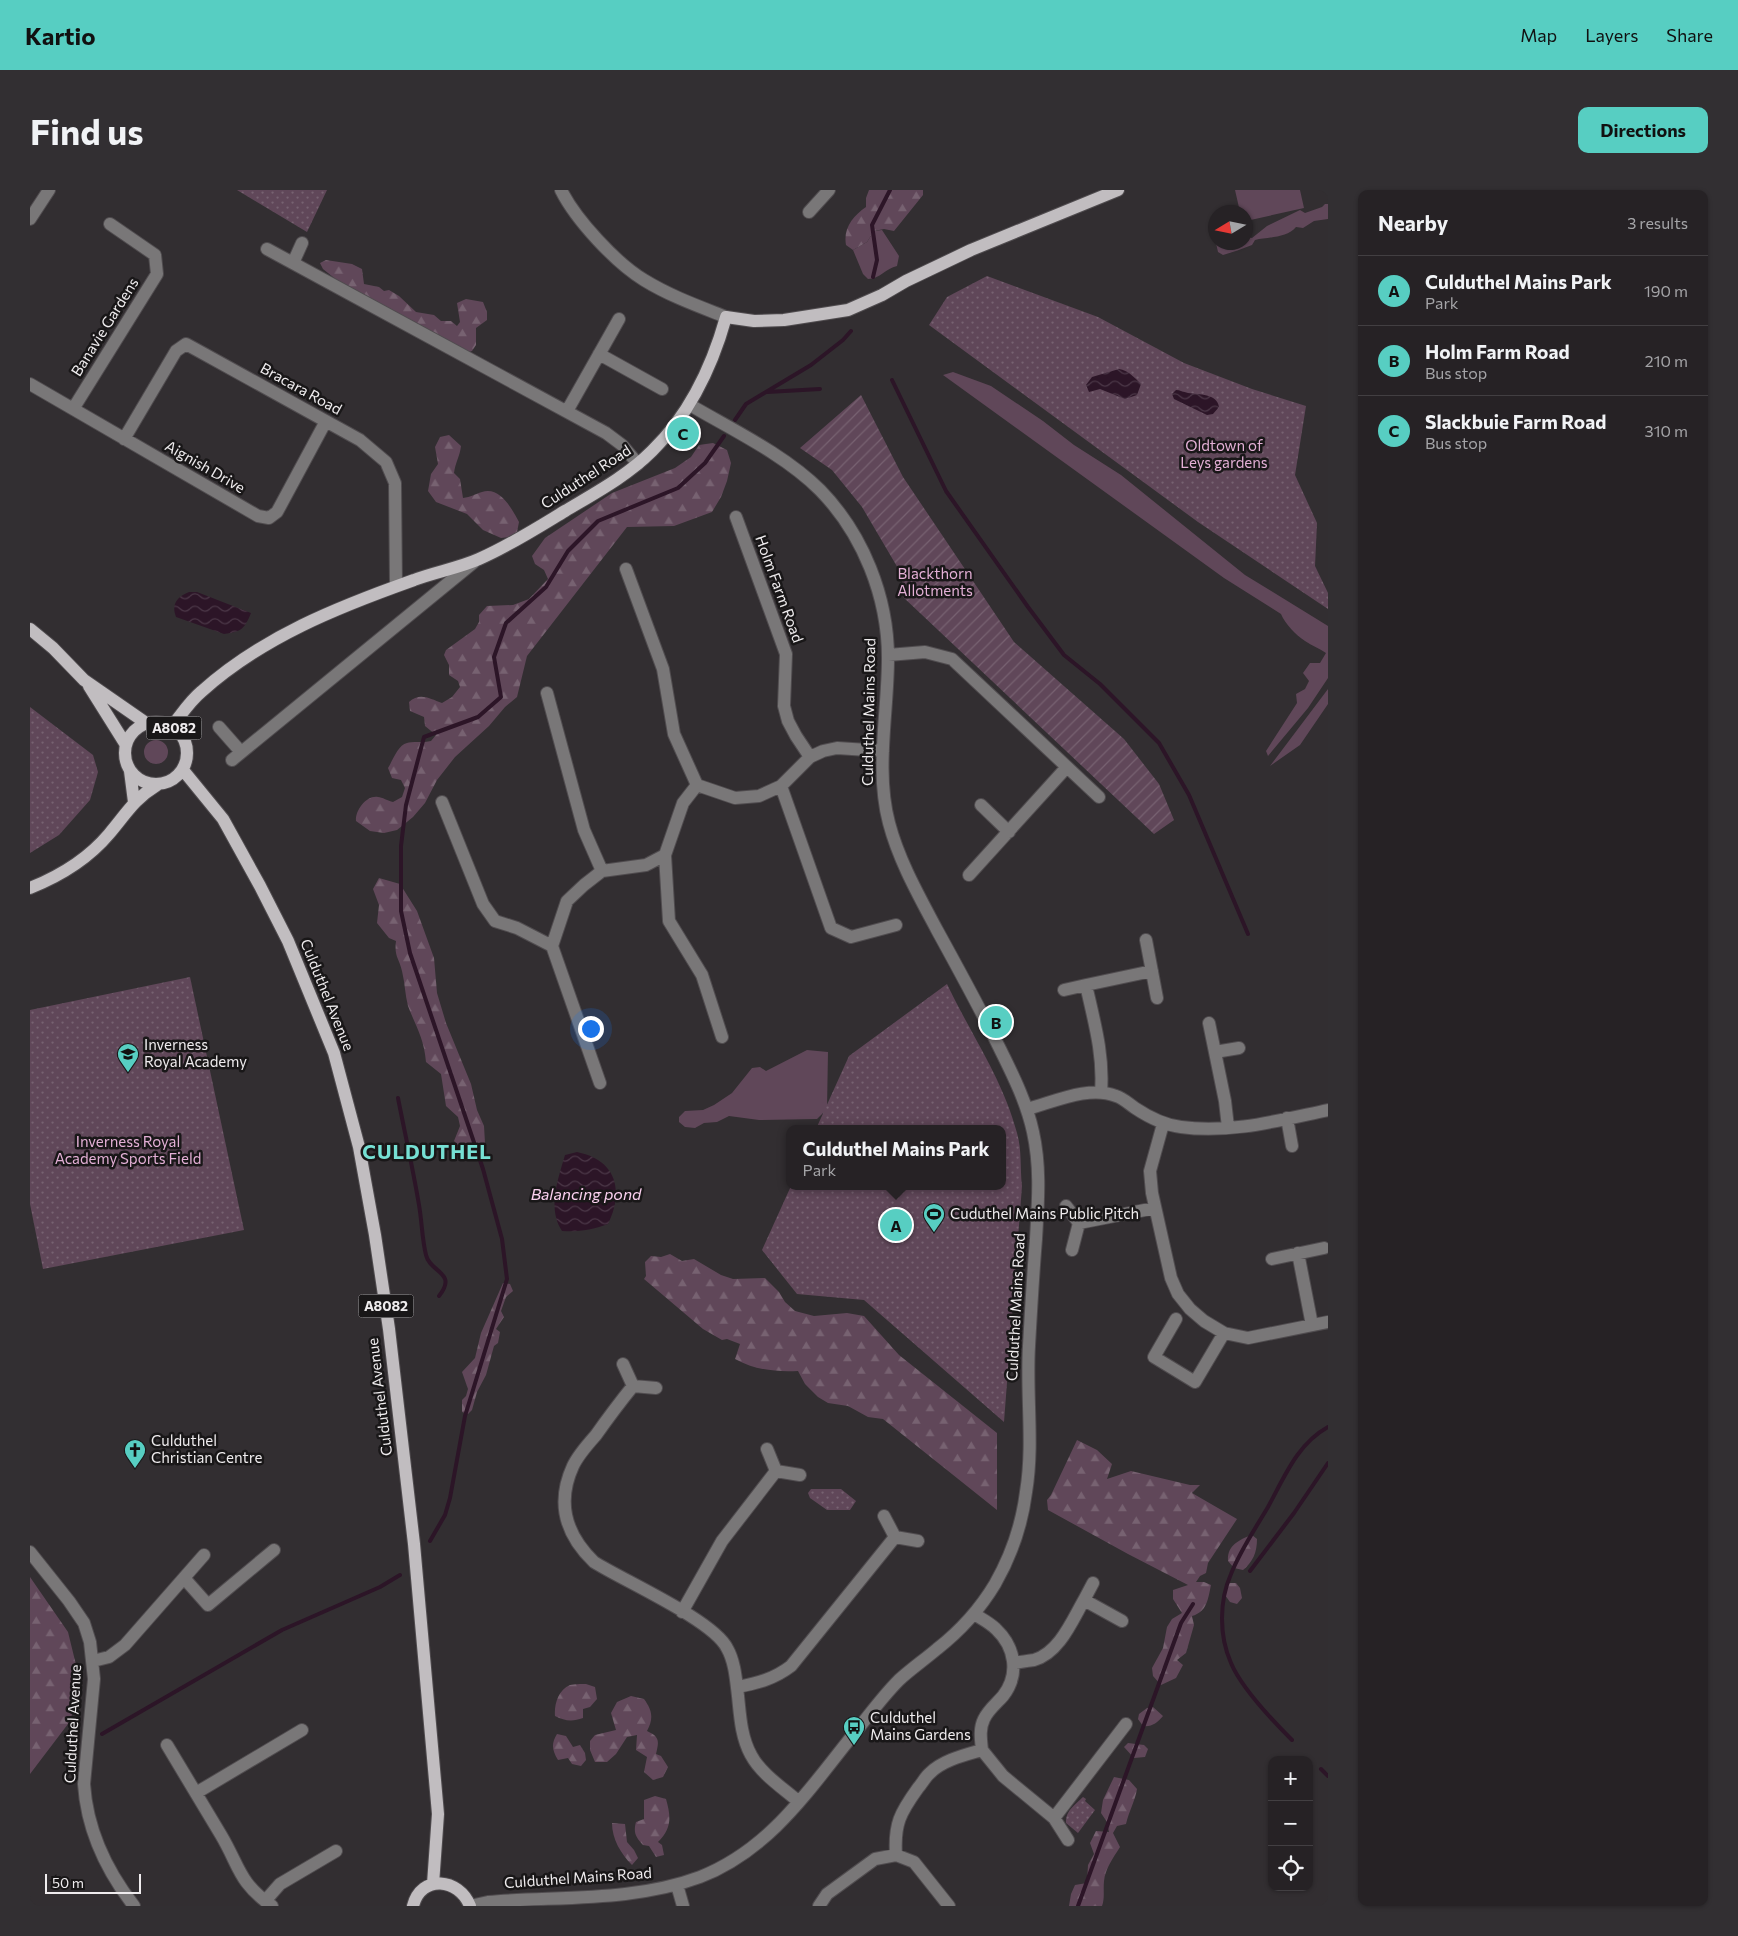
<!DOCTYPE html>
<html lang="en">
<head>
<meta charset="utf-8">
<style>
	body { margin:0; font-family:Commissioner,sans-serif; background:#322f32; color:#f1f3f6 }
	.controls { position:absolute; right:15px; bottom:15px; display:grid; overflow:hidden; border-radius:10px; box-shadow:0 1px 4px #0004 }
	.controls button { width:45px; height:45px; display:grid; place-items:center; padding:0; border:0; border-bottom:1px solid #423f42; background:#262225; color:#f1f3f6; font:25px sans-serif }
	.compass { position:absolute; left:1178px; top:15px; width:45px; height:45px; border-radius:50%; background:#262225; box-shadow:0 1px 4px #0004; rotate:260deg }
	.scale { position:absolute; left:15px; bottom:12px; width:96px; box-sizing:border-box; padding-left:5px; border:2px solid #efecee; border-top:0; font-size:14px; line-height:18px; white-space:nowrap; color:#efecee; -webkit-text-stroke:4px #191718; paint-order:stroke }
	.you { position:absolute; left:560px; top:838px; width:18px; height:18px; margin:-12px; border:4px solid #fff; border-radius:50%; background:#1a73e8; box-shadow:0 0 0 8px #1a73e833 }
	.badge { display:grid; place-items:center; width:32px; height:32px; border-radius:50%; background:#57cec2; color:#111; font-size:16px; font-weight:700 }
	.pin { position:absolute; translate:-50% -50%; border:2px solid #fff; box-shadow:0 1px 5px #0006 }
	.popup { position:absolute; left:756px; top:935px; width:220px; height:65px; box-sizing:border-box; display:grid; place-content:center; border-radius:10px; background:#262225; filter:drop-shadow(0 1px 4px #0005); font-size:16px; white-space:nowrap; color:#a4a4a7 }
	.popup b { font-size:19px; color:#f1f3f6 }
	.popup::after { content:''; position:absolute; left:50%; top:100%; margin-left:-10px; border:10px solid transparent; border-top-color:#262225 }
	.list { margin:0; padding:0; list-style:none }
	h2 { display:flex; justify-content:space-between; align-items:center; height:65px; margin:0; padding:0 20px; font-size:21px }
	h2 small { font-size:16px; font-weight:400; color:#a4a4a7 }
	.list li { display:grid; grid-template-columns:32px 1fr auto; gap:15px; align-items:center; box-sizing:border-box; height:70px; padding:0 20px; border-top:1px solid #423f42 }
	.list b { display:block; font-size:19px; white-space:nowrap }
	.list p { margin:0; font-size:16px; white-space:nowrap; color:#a4a4a7 }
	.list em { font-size:16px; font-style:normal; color:#a4a4a7 }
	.icon { flex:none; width:28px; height:28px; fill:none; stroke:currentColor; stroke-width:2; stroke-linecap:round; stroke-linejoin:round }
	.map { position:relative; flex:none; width:1298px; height:1716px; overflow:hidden; border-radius:10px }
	header { display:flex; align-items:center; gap:30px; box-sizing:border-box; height:70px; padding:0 25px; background:#57cec2; color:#111 }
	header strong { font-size:24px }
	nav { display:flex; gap:28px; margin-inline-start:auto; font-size:18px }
	.intro { display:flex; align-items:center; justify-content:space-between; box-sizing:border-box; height:120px; padding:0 30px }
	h1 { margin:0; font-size:35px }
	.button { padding:12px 22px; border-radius:10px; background:#57cec2; color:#111; font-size:18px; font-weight:700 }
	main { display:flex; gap:30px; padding:0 30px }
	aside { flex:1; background:#262225; border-radius:10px; box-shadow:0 1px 4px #0004 }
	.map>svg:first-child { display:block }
	.grass { fill:#604759 }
	.forest { fill:url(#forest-firs) }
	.park { fill:url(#park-dots) }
	.garden { fill:url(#garden-furrows) }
	.water { fill:url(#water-waves) }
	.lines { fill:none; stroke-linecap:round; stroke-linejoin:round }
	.stream { stroke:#2c1527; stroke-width:4 }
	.minor-casing { stroke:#504c4f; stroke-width:14 }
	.major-casing { stroke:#504c4f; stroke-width:14 }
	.minor { stroke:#797778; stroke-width:12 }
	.major { stroke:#c1bdc0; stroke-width:12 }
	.labels { text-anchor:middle; stroke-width:5; stroke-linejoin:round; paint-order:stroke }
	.shield { fill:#191718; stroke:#afacae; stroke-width:1 }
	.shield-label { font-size:14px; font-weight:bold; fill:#efecee }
	.street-label { font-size:15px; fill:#efecee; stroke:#191718 }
	.park-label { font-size:15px; fill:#e4b0d6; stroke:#191718 }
	.poi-label { font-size:15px; fill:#efecee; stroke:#191718; text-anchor:start }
	.water-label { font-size:16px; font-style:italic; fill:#fbd1f0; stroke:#191718 }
	.district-label { font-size:20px; font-weight:bold; letter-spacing:1px; fill:#76e0d4; stroke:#191718 }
</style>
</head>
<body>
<header>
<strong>Kartio</strong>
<nav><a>Map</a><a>Layers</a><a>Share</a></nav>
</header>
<div class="intro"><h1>Find us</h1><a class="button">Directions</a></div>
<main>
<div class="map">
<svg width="1298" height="1716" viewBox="0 0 1298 1716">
	<defs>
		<pattern id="forest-firs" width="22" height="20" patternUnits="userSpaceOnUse" patternTransform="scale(1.25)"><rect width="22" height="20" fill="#604759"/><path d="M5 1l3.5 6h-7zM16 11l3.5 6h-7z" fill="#776271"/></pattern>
		<pattern id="park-dots" width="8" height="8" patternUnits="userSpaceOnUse" patternTransform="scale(1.25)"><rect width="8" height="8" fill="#604759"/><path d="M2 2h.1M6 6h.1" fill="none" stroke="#776271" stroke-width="1.8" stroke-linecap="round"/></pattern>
		<pattern id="garden-furrows" width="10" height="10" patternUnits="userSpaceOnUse" patternTransform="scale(1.25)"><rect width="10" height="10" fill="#604759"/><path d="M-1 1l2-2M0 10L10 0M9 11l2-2" fill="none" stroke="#776271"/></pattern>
		<pattern id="water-waves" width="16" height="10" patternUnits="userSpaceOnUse" patternTransform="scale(1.25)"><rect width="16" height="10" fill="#2c1527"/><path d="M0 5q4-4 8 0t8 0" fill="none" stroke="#4b3747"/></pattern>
	</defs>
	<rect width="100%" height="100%" fill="#322e31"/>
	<!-- grass -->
	<path class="grass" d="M1205 0H1270L1274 18 1216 31V22H1210Z
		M1295 14H1298V29L1284 31 1273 38 1266 37C1257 48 1238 47 1225 50L1222 55C1212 59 1203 62 1193 65L1188 62 1186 53 1216 52V47L1222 48 1237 36 1270 20 1275 23 1292 17Z
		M852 40 869 66 867 76C856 78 850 89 838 89L833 84 823 60 837 52 844 41Z
		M923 182 961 196 1013 231 1044 255 1091 285 1215 385 1298 436V488L1278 518 1238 566 1236 561 1267 513 1266 504 1275 499 1279 491 1273 483 1280 473H1290L1296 463C1289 458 1282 456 1275 451 1266 445 1255 434 1251 424L1194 388 913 185Z
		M1298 499V514L1270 555 1240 576Z
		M114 562a12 12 0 1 1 24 0a12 12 0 1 1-24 0Z
		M777 860 798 862 797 919 787 929 729 930 699 926 687 932 674 933 665 938 655 937 649 932V927L655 921 673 920 684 915 702 903 722 878 730 877 736 881Z"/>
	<!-- forest -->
	<path class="forest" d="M839 0H893V5L864 41 854 39 844 41 837 52 823 60 816 55C813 38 823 26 836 17V8Z
		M296 70 322 74 332 79 334 94 349 97 354 101 359 100 369 106 386 122 404 125 411 131H421L427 136 430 132 427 113 436 109 453 112 457 122V130L446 138V155L442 161 430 165 308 91 293 79 290 73Z
		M419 245 431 256C430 266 425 273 424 283L430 289 433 308C441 307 445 304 452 302 470 296 482 319 489 332L487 342 481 347 471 348 453 340 437 324 406 312 398 301 401 284 408 274 405 257 410 247Z
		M683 253 697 260 701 273 697 291 691 307 682 322 644 336 597 337 497 466 487 507 475 517 459 536 425 567 407 590 395 613 383 627 367 640 354 643 340 641 326 631C325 621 336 605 348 607 352 607 358 611 363 612L372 607 375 598 371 590 362 588 358 578C363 570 368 555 377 553 381 551 394 553 401 551L406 545 395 536 394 527 380 521 379 512C390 502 400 509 412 513L422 507 430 497 428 491 419 485V475L414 465 416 460 445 439 449 432V425L457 416 483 415 499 409 518 389 514 380 505 374 502 366 515 348 582 303 645 278 661 267 669 255Z
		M349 688 370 694 387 721 404 768 407 803 416 833 441 894 447 920 454 936 456 970H442L424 951 430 936 428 927 416 916 411 884 396 872C394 848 386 837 378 816 375 805 375 793 372 781 369 768 364 767 366 751L359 748 347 733 349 715 343 699Z
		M640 1064 652 1071 664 1069 691 1085 703 1089 735 1088 749 1102 755 1112 765 1121 784 1126 817 1123 834 1126 869 1165 967 1243V1320L853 1229 838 1227 818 1216 798 1213 788 1207 775 1194 768 1181C745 1182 725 1180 705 1169L710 1154 697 1149 692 1150 673 1139 614 1089 616 1086 615 1072 621 1066 631 1067Z
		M473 1093 480 1094 483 1101 476 1107 471 1121 474 1127 466 1139 470 1142 468 1153 464 1156 456 1185 447 1202 442 1220 438 1224 432 1222V1210L436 1206 438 1199 432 1182 445 1168 451 1143Z
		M1047 1250 1067 1260 1082 1274 1077 1289 1101 1281 1160 1295H1170L1162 1303 1207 1329 1178 1373 1176 1383 1170 1386 1166 1392H1174L1181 1395C1178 1409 1177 1422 1162 1426L1164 1435 1156 1463 1147 1470 1153 1475 1146 1488 1131 1495 1123 1486 1122 1478 1133 1458 1137 1437 1142 1429 1152 1423 1143 1409V1400L1158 1395 1098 1364 1018 1320 1017 1310 1021 1305Z
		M1222 1345 1227 1349C1227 1362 1223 1372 1213 1380L1204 1378 1198 1371C1197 1356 1208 1350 1222 1345Z
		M0 1387 38 1442 48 1483 41 1530 0 1584Z
		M1199 1393H1206L1210 1398 1212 1408 1207 1414 1200 1412 1195 1405Z
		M556 1494 565 1497 567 1509 560 1517 553 1519V1528C542 1532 535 1531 525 1526 524 1515 528 1500 540 1495 544 1494 551 1494 556 1494Z
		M601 1506 614 1509C622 1520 624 1528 617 1541 630 1547 629 1551 626 1564L631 1566 638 1577 633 1587 623 1590 614 1582 617 1567 606 1560 607 1545 597 1547 586 1564 577 1572H565L560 1560V1551L565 1545 586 1540 581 1523 587 1512Z
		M1123 1517 1133 1526C1127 1533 1122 1537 1113 1536L1108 1529 1109 1524 1117 1518Z
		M527 1544 536 1546 543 1557 550 1555 555 1563 556 1570 551 1576 542 1574 538 1568 528 1570C522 1560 521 1554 527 1544Z
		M1098 1553 1114 1555 1118 1559 1115 1567 1104 1568 1094 1557Z
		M1084 1587 1099 1590 1107 1599C1105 1611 1099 1621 1096 1634L1087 1636 1083 1643 1090 1657C1083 1668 1075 1679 1074 1691 1073 1701 1075 1707 1072 1716H1039L1041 1704 1045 1695 1057 1693 1058 1675 1064 1664 1060 1653 1066 1641 1079 1642 1077 1632 1071 1623 1073 1610Z
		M625 1606 636 1609C641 1627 642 1638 628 1652L632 1655 634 1665 626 1667 619 1656 613 1655C606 1647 603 1643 606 1632L614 1629V1610Z
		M582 1633 595 1634 597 1652 604 1660 608 1668 602 1675C591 1664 582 1649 582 1633Z"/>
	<!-- park -->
	<path class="park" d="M207 0H297L277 42Z
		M957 86 1068 127 1154 173 1222 199 1276 216 1265 285 1287 333 1285 376 1298 403V419L1168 332 899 135 917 107Z
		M0 517 63 565 68 582 60 610 29 645 0 663Z
		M160 787 214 1040 13 1079 0 1014V820Z
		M917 794C940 843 973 889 987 943 992 960 990 979 992 996L974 1232 834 1110 767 1104 732 1060 761 996H972V939H786L819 866Z
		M781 1299H811L826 1311 820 1320H797L780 1308 778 1303Z
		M1053 1607 1056 1609 1055 1611 1065 1620 1048 1643 1036 1633C1035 1621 1045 1615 1053 1607Z"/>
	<!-- garden -->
	<path class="garden" d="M831 205 873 287 984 452 1094 549 1129 594 1144 630 1124 644 873 407 872 385 832 317 802 280 770 258Z"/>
	<!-- water -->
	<path class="water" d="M1089 179C1098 180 1105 188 1111 194L1107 205 1095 209 1070 199 1059 202 1056 195 1062 187Z
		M1146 200C1150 200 1153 202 1158 203 1169 205 1187 203 1189 217L1183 224 1177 225 1144 209 1142 204Z
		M159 402H167L221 423C215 438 212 442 194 444L146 427C141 414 147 407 159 402Z
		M547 962C587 970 594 1001 578 1034 562 1040 549 1042 532 1041 517 1019 528 989 535 965Z"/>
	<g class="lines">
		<!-- stream -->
		<path class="stream" d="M843 87 847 70 842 35 860 0
			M862 190 916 301 998 417 1034 465 1070 494 1129 553 1159 605 1218 744
			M737 202 790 199
			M705 230 716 214 781 175 813 150 821 141
			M368 908C375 944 383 979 389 1015 392 1032 392 1049 396 1065 400 1083 428 1082 409 1106
			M400 1351 415 1325 420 1308 435 1226 477 1089 472 1049 453 979 380 763 371 721V656L376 615 394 547 448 527 471 507 464 467 476 433 516 397 538 361 568 331 648 298 675 273 694 246
			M1220 1381 1264 1323 1298 1273
			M72 1544 252 1440 350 1397 370 1385
			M1262 1550C1243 1531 1211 1497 1201 1473 1189 1446 1189 1411 1201 1384 1210 1361 1225 1339 1238 1317 1254 1288 1267 1254 1298 1237
			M1291 1579 1298 1586
			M1048 1716 1151 1433 1163 1414"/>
		<!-- minor casing -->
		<g class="minor-casing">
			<path id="minor" d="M531 0C546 30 586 73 614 90 640 106 668 116 696 127
				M779 22 799 0
				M0 29 19 0
				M237 59 576 243 592 255 608 274
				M263 73 272 53
				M569 164 632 199
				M0 194 228 326 239 328 247 322 296 231
				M43 219 127 84 125 65 80 34
				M537 221 589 129
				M94 249 146 161 156 154 167 160 330 250 356 272 365 293 366 396
				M706 327 756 464 754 516 758 531 766 546 780 567
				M596 379 633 479 644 544 667 595 705 608 729 606 751 596 780 567 793 561 807 558 853 561
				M858 465 895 462 922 469 1069 607
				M517 503 554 640 572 681
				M189 537 211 562
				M202 570 444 372
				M751 596 801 738 821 747 866 735
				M412 612 453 714 465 731 487 738 522 756
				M951 615 979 642
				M635 665 639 731 672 785 692 847
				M939 685 1036 578
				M1116 750 1127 808
				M1034 800 1056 795
				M1179 833 1195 911 1198 937
				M1185 862 1209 858
				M570 893 522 756 537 711 554 695 572 681 616 675 635 665 653 613 667 595
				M1071 902C1074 865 1064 831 1056 795L1122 781
				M997 919C1024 912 1059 895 1086 906 1093 908 1099 914 1105 918 1120 928 1134 935 1151 937 1200 944 1250 930 1298 920
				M1257 928 1262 956
				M1133 934 1120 981 1122 1003 1141 1088 1148 1104 1160 1119 1174 1131 1194 1143 1218 1148 1298 1132
				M1036 1016 1049 1033 1042 1060
				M1049 1033 1125 1018
				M1268 1063 1282 1135
				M1242 1069 1294 1058
				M1146 1129 1124 1167 1165 1192 1194 1143
				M593 1174 603 1196
				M626 1198 603 1196C590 1212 578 1228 566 1245 558 1254 548 1265 543 1276 526 1313 536 1345 564 1372 594 1391 683 1430 697 1458 705 1472 706 1490 708 1506 710 1525 711 1547 721 1565 731 1584 753 1598 769 1612
				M737 1259 746 1281 770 1285
				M854 1326 865 1347 888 1351
				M0 1362 39 1411 54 1433 60 1452 64 1489 54 1594C57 1640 76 1680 104 1716
				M154 1388 178 1415 244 1360
				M1054 1410 1063 1393
				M652 1422 692 1351 746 1281
				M63 1471 79 1467 95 1455 174 1365
				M984 1473C990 1472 997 1471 1004 1470 1029 1463 1042 1431 1054 1410L1092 1431
				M707 1497C728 1493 744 1489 761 1476L865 1347
				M137 1555C155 1585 173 1615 191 1645 210 1677 208 1692 242 1716
				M952 1560 973 1586 1024 1628 1096 1534
				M166 1603 272 1540
				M1024 1628 1038 1650
				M866 1665 884 1672 919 1716
				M647 1695 653 1716
				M235 1711 250 1694 306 1661
				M440 1716 458 1712C528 1706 603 1712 670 1687 744 1658 783 1593 831 1535 843 1520 855 1504 869 1490 881 1479 894 1470 907 1459 930 1441 950 1419 965 1394 981 1366 992 1334 996 1302 1004 1254 996 1205 999 1156 1001 1120 1003 1085 1006 1049 1008 1013 1011 978 1003 942 997 914 984 887 971 861 951 820 929 780 907 740 889 706 869 671 859 633 845 580 858 523 858 468 858 407 833 344 790 300 755 265 703 240 660 215
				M789 1716 797 1704 845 1669 866 1665C864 1634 870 1623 888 1598 892 1594 895 1587 900 1583 913 1570 935 1565 952 1560 951 1550 949 1539 954 1529 958 1520 967 1513 973 1506 990 1484 985 1457 966 1439 960 1433 952 1429 944 1424"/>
		</g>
		<!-- major casing -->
		<g class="major-casing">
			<path id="major" d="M0 439 23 458 54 490 116 533
				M59 496 96 555
				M95 563a31 31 0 1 1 62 0a31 31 0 1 1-62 0Z
				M142 536C151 525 160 511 171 502 232 447 308 417 384 390 405 382 429 378 449 369 479 356 507 338 535 321 565 303 597 286 622 261 660 224 682 177 696 127L724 131 754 130 818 120 852 105 876 91 941 60 1088 0
				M153 580 193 629 230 696 258 751 304 863 329 957 345 1045 359 1139 384 1354 408 1624 403 1694
				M100 581 104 612
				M0 698C30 686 58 669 79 644 96 624 104 609 127 595
				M383 1716C391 1684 429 1688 440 1716"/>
		</g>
		<!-- minor -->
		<use href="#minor" class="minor"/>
		<!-- major -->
		<use href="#major" class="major"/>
	</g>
	<!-- icons -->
	<defs>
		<g id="school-pin" transform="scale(1.125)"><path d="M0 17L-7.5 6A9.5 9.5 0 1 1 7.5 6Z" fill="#57cec2" stroke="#191718"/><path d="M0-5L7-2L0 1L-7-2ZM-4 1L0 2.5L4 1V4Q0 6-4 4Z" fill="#111"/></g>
		<g id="stadium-pin" transform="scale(1.125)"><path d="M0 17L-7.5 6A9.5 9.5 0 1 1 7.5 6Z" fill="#57cec2" stroke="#191718"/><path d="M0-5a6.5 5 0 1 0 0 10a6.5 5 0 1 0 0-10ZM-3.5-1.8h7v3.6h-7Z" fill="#111"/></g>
		<g id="church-pin" transform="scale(1.125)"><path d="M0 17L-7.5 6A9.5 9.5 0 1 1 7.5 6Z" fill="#57cec2" stroke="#191718"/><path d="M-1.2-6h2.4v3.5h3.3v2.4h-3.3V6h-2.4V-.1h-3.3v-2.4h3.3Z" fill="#111"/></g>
		<g id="bus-pin" transform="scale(1.125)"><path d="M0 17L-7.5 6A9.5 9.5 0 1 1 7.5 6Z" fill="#57cec2" stroke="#191718"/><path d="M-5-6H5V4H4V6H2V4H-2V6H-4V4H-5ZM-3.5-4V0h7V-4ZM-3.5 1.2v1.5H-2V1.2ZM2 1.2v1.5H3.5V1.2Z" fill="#111"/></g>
	</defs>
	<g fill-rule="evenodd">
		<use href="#school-pin" x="98" y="864"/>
		<use href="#stadium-pin" x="904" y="1024"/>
		<use href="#church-pin" x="105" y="1260"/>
		<use href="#bus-pin" x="824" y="1537"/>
	</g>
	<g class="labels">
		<!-- shield labels -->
		<g class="shield">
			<rect x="116.5" y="526.5" width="55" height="23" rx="4"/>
			<rect x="328.5" y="1104.5" width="55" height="23" rx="4"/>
		</g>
		<g class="shield-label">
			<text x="144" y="543">A8082</text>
			<text x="356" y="1121">A8082</text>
		</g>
		<!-- street labels -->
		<g class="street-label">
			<text transform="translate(75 137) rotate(-58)" y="5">Banavie Gardens</text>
			<text transform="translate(271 199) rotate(29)" y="5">Bracara Road</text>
			<text transform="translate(175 277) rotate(30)" y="5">Aignish Drive</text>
			<text transform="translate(556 287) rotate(-33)" y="5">Culduthel Road</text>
			<text transform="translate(749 399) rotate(70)" y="5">Holm Farm Road</text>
			<text transform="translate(839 522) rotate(-89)" y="5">Culduthel Mains Road</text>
			<text transform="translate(297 805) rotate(68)" y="5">Culduthel Avenue</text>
			<text transform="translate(986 1117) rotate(-87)" y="5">Culduthel Mains Road</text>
			<text transform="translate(350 1207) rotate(-97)" y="5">Culduthel Avenue</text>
			<text transform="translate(43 1534) rotate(-87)" y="5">Culduthel Avenue</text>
			<text transform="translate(548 1688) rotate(-4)" y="5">Culduthel Mains Road</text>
		</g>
		<!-- park labels -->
		<g class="park-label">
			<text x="1194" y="261">Oldtown of<tspan x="1194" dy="17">Leys gardens</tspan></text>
			<text x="905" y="389">Blackthorn<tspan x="905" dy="17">Allotments</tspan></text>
			<text x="98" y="957">Inverness Royal<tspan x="98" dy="17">Academy Sports Field</tspan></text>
		</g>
		<!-- poi labels -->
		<g class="poi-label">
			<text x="114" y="860">Inverness<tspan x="114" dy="17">Royal Academy</tspan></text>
			<text x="920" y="1029">Cuduthel Mains Public Pitch</text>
			<text x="121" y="1256">Culduthel<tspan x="121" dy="17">Christian Centre</tspan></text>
			<text x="840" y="1533">Culduthel<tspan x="840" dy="17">Mains Gardens</tspan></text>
		</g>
		<!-- water labels -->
		<g class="water-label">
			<text x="556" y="1010">Balancing pond</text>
		</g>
		<!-- district labels -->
		<g class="district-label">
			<text x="397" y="969">CULDUTHEL</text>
		</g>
	</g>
</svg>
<div class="controls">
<button>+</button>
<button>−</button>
<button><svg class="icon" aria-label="locate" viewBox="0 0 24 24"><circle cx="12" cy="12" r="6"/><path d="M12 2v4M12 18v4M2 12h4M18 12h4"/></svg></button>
</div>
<svg class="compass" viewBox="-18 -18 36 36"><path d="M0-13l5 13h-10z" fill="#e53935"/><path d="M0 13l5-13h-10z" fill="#a4a4a7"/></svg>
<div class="scale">50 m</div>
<div class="you"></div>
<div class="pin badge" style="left:866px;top:1035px">A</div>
<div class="popup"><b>Culduthel Mains Park</b>Park</div>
<div class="pin badge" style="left:966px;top:832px">B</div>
<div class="pin badge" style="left:653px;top:243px">C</div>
</div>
<aside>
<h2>Nearby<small>3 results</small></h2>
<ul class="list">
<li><span class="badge">A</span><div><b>Culduthel Mains Park</b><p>Park</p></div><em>190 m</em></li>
<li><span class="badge">B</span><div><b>Holm Farm Road</b><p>Bus stop</p></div><em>210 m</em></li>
<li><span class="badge">C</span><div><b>Slackbuie Farm Road</b><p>Bus stop</p></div><em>310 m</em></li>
</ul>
</aside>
</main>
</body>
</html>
